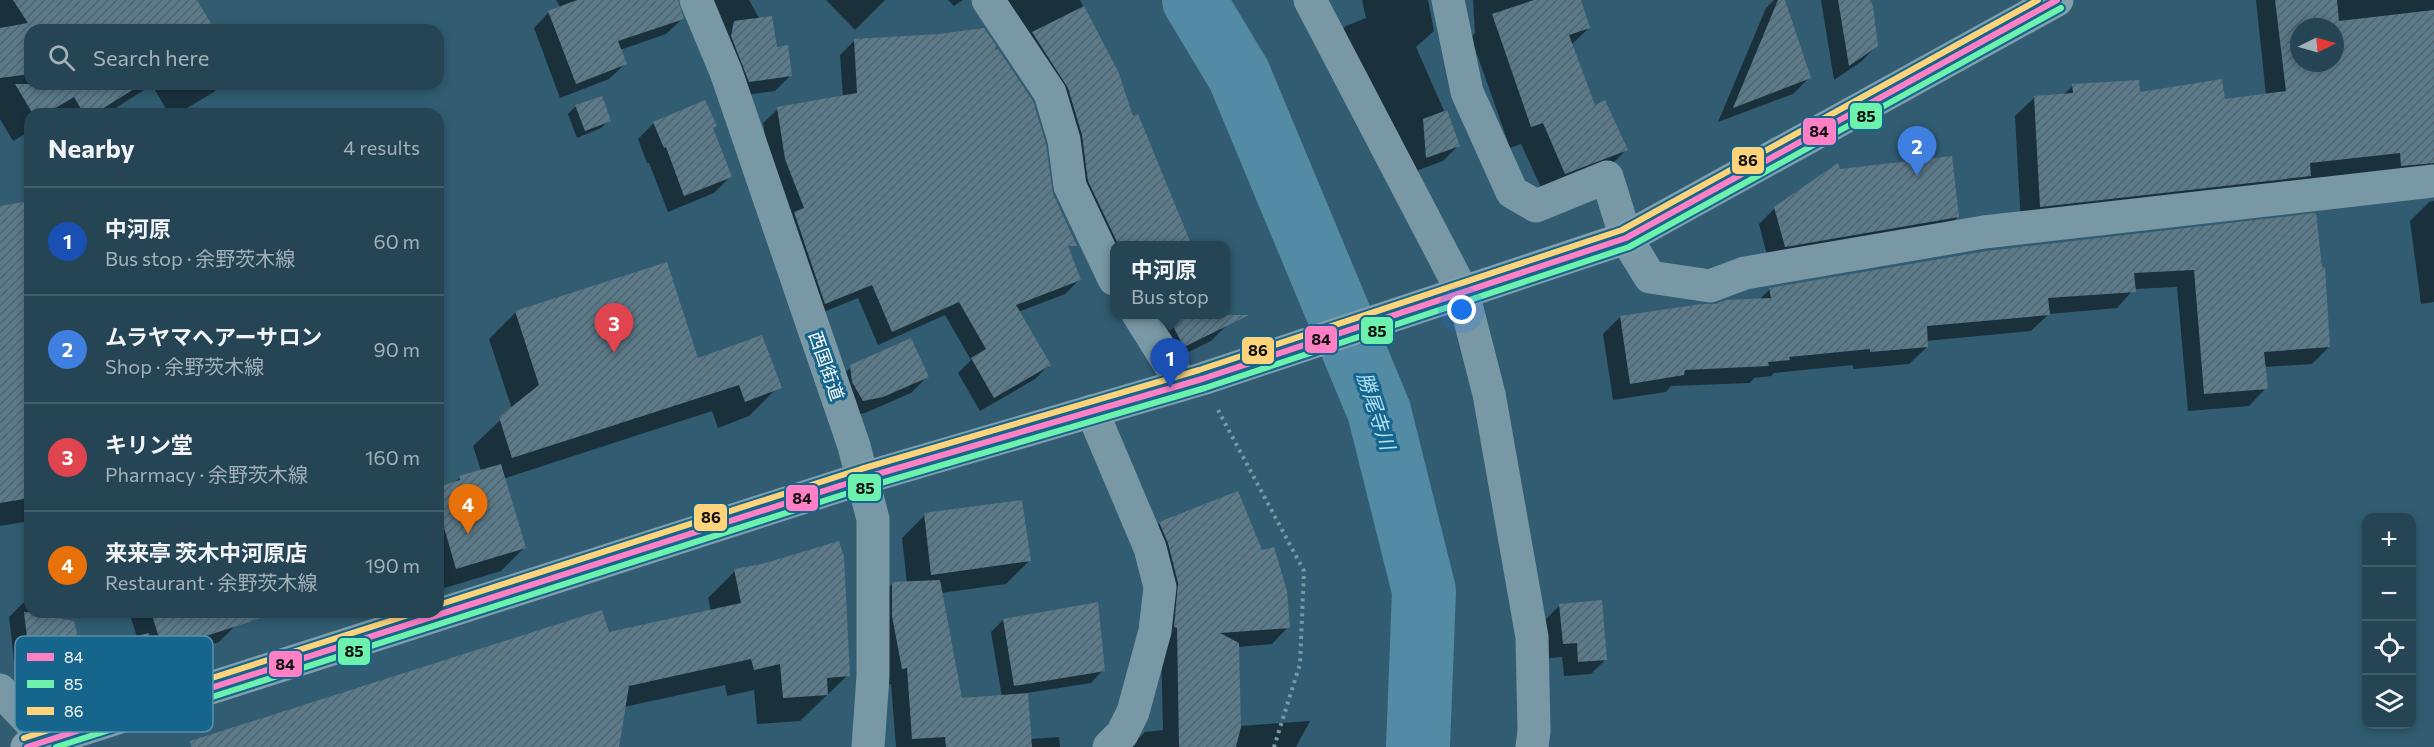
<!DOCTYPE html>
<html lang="en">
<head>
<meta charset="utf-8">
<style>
	body { margin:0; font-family:Commissioner,"Noto Sans JP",sans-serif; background:#314f5f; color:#f1f3f6 }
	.controls { position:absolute; right:18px; bottom:18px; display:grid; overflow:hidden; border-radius:12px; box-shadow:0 3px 9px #0003 }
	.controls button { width:54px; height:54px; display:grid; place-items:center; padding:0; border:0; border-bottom:2px solid #425d6c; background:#254555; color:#f1f3f6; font:30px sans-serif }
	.compass { position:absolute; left:2290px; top:18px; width:54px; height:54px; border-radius:50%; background:#254555; box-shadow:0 3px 9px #0003; rotate:85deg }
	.you { position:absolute; left:1462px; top:310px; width:21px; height:21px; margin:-15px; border:4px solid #fff; border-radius:50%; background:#1a73e8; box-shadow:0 0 0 9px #1a73e833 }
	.badge { display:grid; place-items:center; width:39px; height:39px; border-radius:50%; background:#b7c6cd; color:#fff; font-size:20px; font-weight:700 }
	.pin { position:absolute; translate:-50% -50px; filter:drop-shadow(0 2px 3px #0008) }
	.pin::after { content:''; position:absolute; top:32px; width:21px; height:18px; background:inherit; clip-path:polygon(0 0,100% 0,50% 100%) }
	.popup { position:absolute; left:1110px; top:241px; width:120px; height:78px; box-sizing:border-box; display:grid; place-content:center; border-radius:12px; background:#254555; filter:drop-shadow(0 2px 4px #0005); font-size:20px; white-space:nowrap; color:#a3b1b9 }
	.popup b { font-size:22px; color:#f1f3f6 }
	.popup::after { content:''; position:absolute; left:50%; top:100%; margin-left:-12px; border:12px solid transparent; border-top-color:#254555 }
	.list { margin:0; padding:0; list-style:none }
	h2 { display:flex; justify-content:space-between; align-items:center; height:78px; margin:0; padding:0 24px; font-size:26px }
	h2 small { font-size:20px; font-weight:400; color:#a3b1b9 }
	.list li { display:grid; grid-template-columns:39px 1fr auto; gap:18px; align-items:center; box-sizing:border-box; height:108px; padding:0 24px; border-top:2px solid #425d6c }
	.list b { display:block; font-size:22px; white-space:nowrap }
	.list p { margin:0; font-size:20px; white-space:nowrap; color:#a3b1b9 }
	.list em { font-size:20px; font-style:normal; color:#a3b1b9 }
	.icon { flex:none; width:33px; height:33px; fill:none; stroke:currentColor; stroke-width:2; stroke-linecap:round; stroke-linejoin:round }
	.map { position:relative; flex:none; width:2434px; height:747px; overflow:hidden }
	.search { position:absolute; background:#254555; box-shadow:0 3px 9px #0003; left:24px; top:24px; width:420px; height:66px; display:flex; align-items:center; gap:15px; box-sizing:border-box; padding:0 21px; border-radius:18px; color:#a3b1b9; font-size:22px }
	.panel { position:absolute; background:#254555; box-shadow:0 3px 9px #0003; left:24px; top:108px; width:420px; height:510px; border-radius:18px }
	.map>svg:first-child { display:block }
	.shadow { fill:#0007; fill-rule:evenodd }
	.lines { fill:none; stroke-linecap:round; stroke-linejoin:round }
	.river { stroke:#538aa4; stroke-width:64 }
	.building { fill:url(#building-hatch); fill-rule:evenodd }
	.path { stroke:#7898a5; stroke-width:4; stroke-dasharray:3 4.5; stroke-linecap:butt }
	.minor { stroke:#7898a5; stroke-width:33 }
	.major { stroke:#839fac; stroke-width:33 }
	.bus-1-casing { stroke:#16658c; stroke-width:10 }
	.bus-2-casing { stroke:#16658c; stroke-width:10 }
	.bus-3-casing { stroke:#16658c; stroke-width:10 }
	.bus-1 { stroke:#ff80c5; stroke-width:6 }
	.bus-2 { stroke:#6df2ae; stroke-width:6 }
	.bus-3 { stroke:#ffd37a; stroke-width:6 }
	.labels { text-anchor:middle; stroke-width:6; stroke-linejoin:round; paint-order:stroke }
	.street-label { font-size:18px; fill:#fff; stroke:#16658c }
	.water-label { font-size:20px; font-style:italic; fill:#b0e1f6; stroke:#16658c }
	.key { fill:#16658c; stroke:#5c93ae; stroke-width:1.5 }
	.key-label { font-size:16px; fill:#fff }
	.line-badge { stroke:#16658c; stroke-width:2 }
	.pale-badge-label { font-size:16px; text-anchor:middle; font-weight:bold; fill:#111 }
</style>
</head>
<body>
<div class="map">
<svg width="2434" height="747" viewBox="0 0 2434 747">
	<defs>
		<pattern id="building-hatch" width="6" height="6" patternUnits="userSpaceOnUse" patternTransform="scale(1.5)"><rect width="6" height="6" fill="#5b7b8b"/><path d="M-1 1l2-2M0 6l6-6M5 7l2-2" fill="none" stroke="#54646c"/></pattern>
	</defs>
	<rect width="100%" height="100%" fill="#315c71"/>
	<!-- shadow -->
	<path class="shadow" d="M0 0H195L213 30H30V84H222L214 92 177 114H169L152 85 106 114H30V131L13 141 0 119Z
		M556 0H677L682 19 666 34 620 50 625 64 609 79 560 98 534 28 549 12 561 8Z
		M690 0H749L791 75 775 91 733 97Z
		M826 0H885L855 30Z
		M948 0H963L954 6Z
		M977 0H1080L1116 71 1132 118 1190 246H1114L1051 105Z
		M1362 0H1428L1434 31 1416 47 1459 145 1443 161 1408 174 1331 41 1346 26 1366 18Z
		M1473 0H1579L1589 28 1571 45 1594 107 1626 150 1604 172 1544 194 1521 144 1510 148 1471 37 1475 33Z
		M1774 0H1784L1809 78 1793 94 1718 122 1766 8Z
		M1821 0H1870L1877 45 1862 61 1834 80Z
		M2256 0H2434V199L2431 189 2021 225 2015 116 2035 97 2063 95 2073 86 2223 100 2266 95ZM2299 27H2335V63H2299Z
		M983 29 1031 102 1021 128 1079 280 1065 294 1018 312 1049 365 1035 379 980 411 958 373 971 360 945 315 878 345 858 298 811 317 772 174 763 123 778 109 843 97 840 55 854 41 940 36Z
		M576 106 609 120 601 128 577 138 568 114Z
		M654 123 712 129 730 177 714 193 668 212 649 163H647L638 139Z
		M1839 171 1958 217 1942 233 1769 263 1759 224 1775 208Z
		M2434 201V302L2421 304 2410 221 2429 202Z
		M30 203V521L0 526V208Z
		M2314 215 2329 347 2312 364 2264 367 2266 388 2249 406 2188 411 2177 287 2134 289 2117 308 2049 314 2031 331 1926 341 1927 347 1909 364 1853 369V365L1774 373 1771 376 1754 378 1750 383 1671 386 1666 392 1613 400 1603 334 1620 317 1759 300 1770 289Z
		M516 312 776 389 749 416 718 428 712 411 503 479 524 548 501 571 438 590V489L453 484 459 478 481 471 473 446 512 409 489 339Z
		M1141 314H1224L1228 324 1211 341 1166 363Z
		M851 367 927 377 911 393 865 413 846 417 834 383Z
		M438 412 441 430 438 433Z
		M925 515 1029 561 1006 584 941 593 961 699 1002 697 991 632 1003 620 1103 670 1091 683 1027 693 1030 739 1059 737 1060 747H896L891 684 885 685 876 601 892 584 907 583 902 538Z
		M1160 523 1288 627 1272 644 1238 647 1240 726 1310 721 1296 747H1130L1145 732 1163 730 1161 644 1143 540Z
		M735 571 848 675 800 721 757 724 754 690 727 696 725 685 624 707 617 747H215L608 634 711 612 708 598Z
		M30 602V612H56L57 619 80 651 137 637 129 612H231L236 625 219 642 148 664 139 674 81 688 73 697 33 709 18 695 9 617 23 603Z
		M1560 605 1606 659 1591 674 1564 676 1562 657 1549 658 1545 620Z"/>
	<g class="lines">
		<!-- river -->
		<path class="river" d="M1194 0 1239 75 1379 411 1424 591 1418 747"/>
	</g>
	<!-- building -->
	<path class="building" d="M13 0H197L215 30H32L30 27V74L0 78V28L28 23Z
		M577 0H678L684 19 618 41 627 64 576 84 548 11Z
		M1534 0H1581L1590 28 1569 35 1595 105 1605 100 1628 150 1565 174 1543 123 1531 127 1492 14Z
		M1778 0H1785L1811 78 1733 108Z
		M1838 0H1870L1873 6 1878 46 1849 66Z
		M2275 0H2337L2339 21 2434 10V163L2401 166 2400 153 2310 163 2311 176 2040 207 2034 96 2073 93 2072 84 2139 80 2140 92 2222 79 2225 99 2286 91ZM2299 27H2335V63H2299Z
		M1084 6 1118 71 1133 116 1138 114 1192 246H1119L1088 181 1082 135 1068 88 1032 32Z
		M772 16 777 47 788 45 792 76 749 82 731 36 734 21Z
		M984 28 996 45V50L998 49 1033 101 1046 144 1053 194 1077 246H1068L1081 280 1016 305 1051 365 994 398 971 358 986 349 959 302 892 332 872 285 825 304 794 212 804 208 785 159 777 107 857 93 854 39 939 34Z
		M15 84H142L94 114H84L74 97 45 114H33Z
		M602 96 611 121 585 131 575 105Z
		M705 100 717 126 713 128 732 177 684 196 666 147 664 148 653 122Z
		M1447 110 1460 146 1426 158 1423 119Z
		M1952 156 1959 217 1785 247 1774 207 1838 163 1840 169Z
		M30 201V498L0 503V206Z
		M2316 213 2322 267H2325L2330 347 2264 352 2268 389 2204 394 2194 270 2134 273 2136 292 2048 298 2050 315 1927 326 1928 347 1870 352V349L1789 357 1790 360 1768 362 1769 366 1685 370 1684 375 1630 384 1620 316 1701 304H1716L1726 300 1771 298 1769 288 1987 251Z
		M667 262 698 358 762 335 782 388 745 402 739 385 512 458 499 417 539 385 515 311Z
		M1167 315H1249L1184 347Z
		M911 338 929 377 883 397 863 401 852 382 850 365Z
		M501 464 526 548 456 569 438 507V487L460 480 459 476Z
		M1238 491 1262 550 1274 547 1287 591 1290 628 1220 633 1239 643 1241 727 1236 747H1179L1177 628 1174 627 1178 583 1168 543 1159 522Z
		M1022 500 1031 561 931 575 924 513Z
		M839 541 844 556 850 676 827 678 828 695 783 698 780 664 754 670 751 659 629 686 619 747H191L190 741 602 610 609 632 741 603 734 569 762 564Z
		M940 580 962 698 1028 693 1032 747H946L945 737 912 739 907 668 902 669 892 616V582Z
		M1602 600 1607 660 1578 662 1577 643 1563 644 1559 604Z
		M1098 602 1105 671 1014 686 1003 619Z
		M24 612H57L58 618 74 621 81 650 149 633 155 660 87 677 89 683 48 695 32 680Z
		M151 612H260L261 618 163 650Z"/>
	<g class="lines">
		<!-- path -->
		<path class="path" d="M1218 410 1304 571 1300 664 1274 747"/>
		<!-- minor -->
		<path class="minor" d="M696 0 726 72 854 446 873 519V676L868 747
			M988 0 1050 93 1064 140 1070 186 1114 279
			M1310 0 1463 293 1489 394 1532 637 1534 731 1532 747
			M1448 0 1467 92 1512 192 1536 206 1607 177 1626 238 1650 277 1710 286 1745 273 1984 232 2434 181
			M1138 314 1182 384
			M1092 411 1150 548 1160 587 1155 631 1133 712 1122 734 1109 747
			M0 690 54 747"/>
		<!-- major -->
		<path class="major" d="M27 747 864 478 1202 379 1626 238 2057 0"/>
		<!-- bus-1 casing -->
		<g class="bus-1-casing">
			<path id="bus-1" d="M27 747 864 478 1202 379 1626 238 2057 0"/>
		</g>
		<!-- bus-2 casing -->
		<g class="bus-2-casing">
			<path id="bus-2" d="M56 747 867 487 1205 388 1629 247 2061 8"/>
		</g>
		<!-- bus-3 casing -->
		<g class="bus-3-casing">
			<path id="bus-3" d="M438 605 861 469 1199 370 1622 230 2038 0
				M24 738 418 612"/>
		</g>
		<!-- bus-1 -->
		<use href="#bus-1" class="bus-1"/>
		<!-- bus-2 -->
		<use href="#bus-2" class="bus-2"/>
		<!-- bus-3 -->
		<use href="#bus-3" class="bus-3"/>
	</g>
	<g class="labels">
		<!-- street labels -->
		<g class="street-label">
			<text transform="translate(826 366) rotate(71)" y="6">西国街道</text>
		</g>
		<!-- water labels -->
		<g class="water-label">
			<text transform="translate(1376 411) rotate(72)" y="7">勝尾寺川</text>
		</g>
	</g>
	<!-- legend -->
	<rect x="15" y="636" width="198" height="96" rx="9" class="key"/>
	<rect x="27" y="653" width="27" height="8" fill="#ff80c5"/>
	<rect x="27" y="680" width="27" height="8" fill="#6df2ae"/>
	<rect x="27" y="707" width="27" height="8" fill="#ffd37a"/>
	<g class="key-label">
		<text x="64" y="663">84</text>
		<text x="64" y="690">85</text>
		<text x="64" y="717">86</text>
	</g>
	<g class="line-badge">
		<rect x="1849" y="102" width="34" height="28" rx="6" fill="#6df2ae"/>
		<rect x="1802" y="117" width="35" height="29" rx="6" fill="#ff80c5"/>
		<rect x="1731" y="146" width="34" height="29" rx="6" fill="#ffd37a"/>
		<rect x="1360" y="316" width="34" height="29" rx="6" fill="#6df2ae"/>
		<rect x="1304" y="325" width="34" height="29" rx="6" fill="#ff80c5"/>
		<rect x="1241" y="336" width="34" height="29" rx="6" fill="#ffd37a"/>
		<rect x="847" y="473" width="35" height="29" rx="6" fill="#6df2ae"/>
		<rect x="785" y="484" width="34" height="28" rx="6" fill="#ff80c5"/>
		<rect x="693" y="503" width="35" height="29" rx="6" fill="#ffd37a"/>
		<rect x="337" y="637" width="34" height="29" rx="6" fill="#6df2ae"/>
		<rect x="268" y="650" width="35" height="28" rx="6" fill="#ff80c5"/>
	</g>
	<g class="pale-badge-label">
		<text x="1866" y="122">85</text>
		<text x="1819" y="137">84</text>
		<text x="1748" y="166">86</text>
		<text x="1377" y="337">85</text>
		<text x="1321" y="345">84</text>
		<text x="1258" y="356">86</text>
		<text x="865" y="494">85</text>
		<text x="802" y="504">84</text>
		<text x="711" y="523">86</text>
		<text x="354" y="657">85</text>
		<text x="285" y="670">84</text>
	</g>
</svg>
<div class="controls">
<button>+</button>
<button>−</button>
<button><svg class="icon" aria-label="locate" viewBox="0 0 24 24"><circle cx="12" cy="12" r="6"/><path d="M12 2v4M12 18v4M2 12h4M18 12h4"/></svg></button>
<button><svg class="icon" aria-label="layers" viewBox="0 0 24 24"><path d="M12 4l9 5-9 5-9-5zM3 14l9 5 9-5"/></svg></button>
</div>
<svg class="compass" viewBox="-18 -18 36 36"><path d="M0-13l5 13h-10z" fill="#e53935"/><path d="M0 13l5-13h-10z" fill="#a3b1b9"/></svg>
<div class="you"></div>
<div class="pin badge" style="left:1170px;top:388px;background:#1a4fb4">1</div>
<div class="popup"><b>中河原</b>Bus stop</div>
<div class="pin badge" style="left:1917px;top:176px;background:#3f7fe0">2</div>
<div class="pin badge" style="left:614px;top:353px;background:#e0444e">3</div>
<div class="pin badge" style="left:468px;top:534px;background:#e8710a">4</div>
<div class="search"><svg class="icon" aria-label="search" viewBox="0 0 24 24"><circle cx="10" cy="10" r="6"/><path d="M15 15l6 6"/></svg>Search here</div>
<section class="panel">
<h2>Nearby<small>4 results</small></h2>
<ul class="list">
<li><span class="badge" style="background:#1a4fb4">1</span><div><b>中河原</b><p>Bus stop · 余野茨木線</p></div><em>60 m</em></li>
<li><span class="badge" style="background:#3f7fe0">2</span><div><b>ムラヤマヘアーサロン</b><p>Shop · 余野茨木線</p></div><em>90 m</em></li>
<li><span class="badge" style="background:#e0444e">3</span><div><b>キリン堂</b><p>Pharmacy · 余野茨木線</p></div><em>160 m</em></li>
<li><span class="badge" style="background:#e8710a">4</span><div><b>来来亭 茨木中河原店</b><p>Restaurant · 余野茨木線</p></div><em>190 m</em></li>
</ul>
</section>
</div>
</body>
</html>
